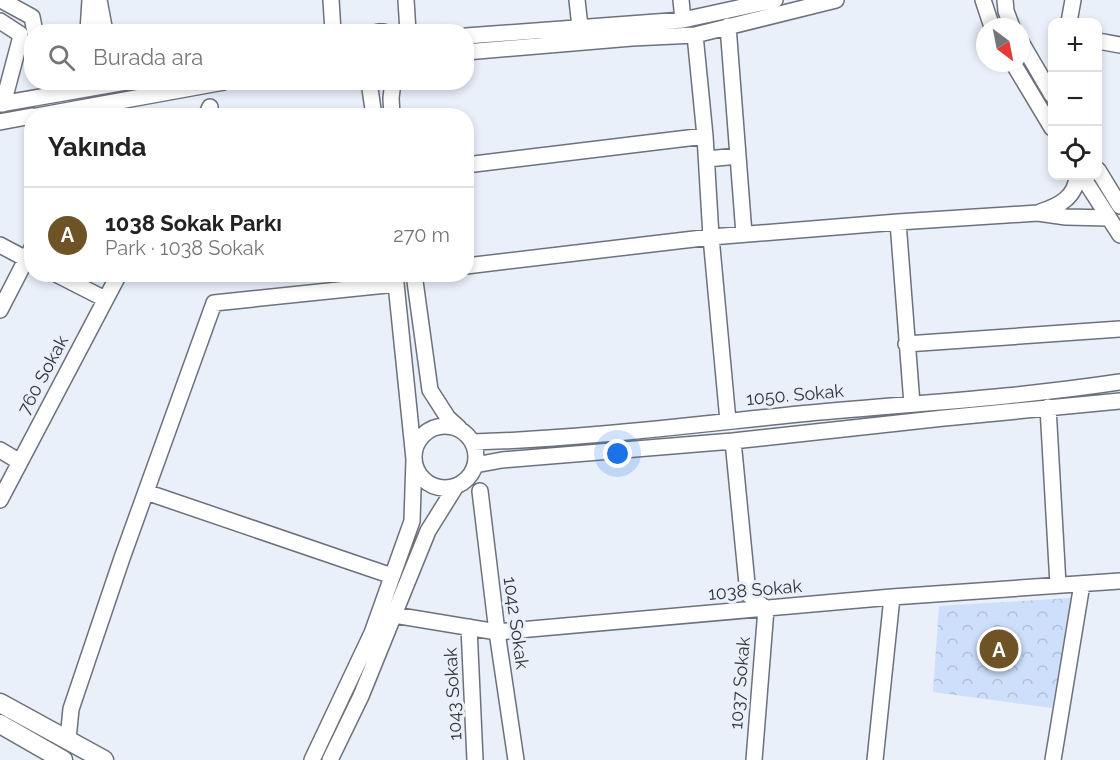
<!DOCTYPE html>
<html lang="tr">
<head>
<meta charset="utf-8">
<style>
	body { margin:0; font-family:Raleway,sans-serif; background:#f2f2f2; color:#222 }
	.controls { position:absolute; right:18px; top:18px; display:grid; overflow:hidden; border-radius:12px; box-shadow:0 3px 9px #0003 }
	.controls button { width:54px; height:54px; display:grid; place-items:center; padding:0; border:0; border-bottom:2px solid #e0e0e0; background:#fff; color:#222; font:30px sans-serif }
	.compass { position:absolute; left:976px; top:18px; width:54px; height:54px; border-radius:50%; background:#fff; box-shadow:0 3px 9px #0003; rotate:148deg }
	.you { position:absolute; left:618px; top:454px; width:21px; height:21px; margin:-15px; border:4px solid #fff; border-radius:50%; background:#1a73e8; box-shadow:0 0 0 9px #1a73e833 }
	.badge { display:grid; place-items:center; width:39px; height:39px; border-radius:50%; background:#6e5326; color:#fff; font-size:20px; font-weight:700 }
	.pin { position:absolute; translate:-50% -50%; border:3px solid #fff; box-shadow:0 2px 6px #0006 }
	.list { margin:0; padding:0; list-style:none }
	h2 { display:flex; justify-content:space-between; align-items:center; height:78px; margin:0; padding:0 24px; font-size:26px }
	h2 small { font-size:20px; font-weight:400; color:#767676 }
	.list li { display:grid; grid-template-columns:39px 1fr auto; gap:18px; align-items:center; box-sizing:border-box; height:96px; padding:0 24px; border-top:2px solid #e0e0e0 }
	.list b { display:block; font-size:22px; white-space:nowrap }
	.list p { margin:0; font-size:20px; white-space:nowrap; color:#767676 }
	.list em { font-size:20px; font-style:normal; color:#767676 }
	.icon { flex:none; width:33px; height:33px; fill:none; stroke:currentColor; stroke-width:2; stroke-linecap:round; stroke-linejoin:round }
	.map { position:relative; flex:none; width:1120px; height:760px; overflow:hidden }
	.search { position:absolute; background:#fff; box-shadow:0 3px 9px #0003; left:24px; top:24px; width:450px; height:66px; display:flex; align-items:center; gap:15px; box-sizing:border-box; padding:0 21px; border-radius:24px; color:#767676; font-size:22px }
	.panel { position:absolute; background:#fff; box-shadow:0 3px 9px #0003; left:24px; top:108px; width:450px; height:174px; border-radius:24px }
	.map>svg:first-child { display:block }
	.park { fill:url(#park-crowns) }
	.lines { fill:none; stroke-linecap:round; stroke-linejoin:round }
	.minor-casing { stroke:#6c727b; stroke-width:18 }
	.major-casing { stroke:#6c727b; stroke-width:21 }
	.minor { stroke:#fff; stroke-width:15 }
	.major { stroke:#fff; stroke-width:18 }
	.labels { text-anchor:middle; stroke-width:6; stroke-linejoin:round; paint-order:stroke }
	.street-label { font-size:18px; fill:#323438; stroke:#e9f0fa }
</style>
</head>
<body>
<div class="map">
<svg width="1120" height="760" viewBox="0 0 1120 760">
	<defs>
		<pattern id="park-crowns" width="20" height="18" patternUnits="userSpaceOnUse" patternTransform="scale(1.5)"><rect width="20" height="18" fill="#cddffa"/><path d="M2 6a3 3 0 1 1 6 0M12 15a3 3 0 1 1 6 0" fill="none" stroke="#b0c0d7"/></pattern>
	</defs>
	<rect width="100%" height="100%" fill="#e9f0fa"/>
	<!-- park -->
	<path class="park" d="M1072 598 1052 708 933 692 939 606Z"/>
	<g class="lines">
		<!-- minor casing -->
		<g class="minor-casing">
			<path id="minor" d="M1 0 32 17 35 32
				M99 0 105 32
				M331 0 333 32
				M406 0 408 32
				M577 0 580 27
				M681 0 683 20
				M983 0 992 27
				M1005 0 1006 11 1012 27
				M0 21 20 34V40L3 104
				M1069 22 1073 0
				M728 26 744 234
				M88 32 90 0
				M378 32H384
				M695 35 705 136 711 237 728 421
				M466 36 683 20 775 0
				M1098 41 1120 45
				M1021 42 1052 95
				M466 52 632 38 695 35 836 0
				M1013 63 1052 128
				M369 82 374 116
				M0 104 126 82
				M37 116 224 82
				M206 116 210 107
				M392 116 391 98 393 82
				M0 122 32 116
				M707 159 738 156
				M466 165 705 136
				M1098 170 1120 206
				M1082 176 1120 235
				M1040 212C1059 206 1076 197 1077 176
				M898 222 912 404
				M0 245 32 262
				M466 266 711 237 898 222 1038 213 1066 217 1109 218
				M56 274 105 299
				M414 274 430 390 448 418 459 428
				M0 310 32 248
				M906 344 1120 329
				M1048 407 1058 585
				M414 457a31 31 0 1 1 62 0a31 31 0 1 1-62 0Z
				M733 441 748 594 766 609
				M473 442C580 439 691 425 799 414 906 404 1014 398 1120 382
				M0 450 20 462
				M475 465 502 460 733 441 944 418 1120 401
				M480 491 497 632 516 760
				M146 492 392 576
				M0 500 119 274
				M394 615 497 632 892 597 1120 581
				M469 627 475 760
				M68 739 71 709 122 558 214 303 396 284
				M312 760 372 633 412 521 414 459 395 274
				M330 760 361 696 428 531 456 486
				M754 760 766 609
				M875 760 892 597
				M1053 760 1082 584"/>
		</g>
		<!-- major casing -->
		<g class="major-casing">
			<path id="major" d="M0 703 104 760
				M0 724 63 760"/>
		</g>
		<!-- minor -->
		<use href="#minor" class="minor"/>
		<!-- major -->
		<use href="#major" class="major"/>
	</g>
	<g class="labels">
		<!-- street labels -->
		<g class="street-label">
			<text transform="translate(43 375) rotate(-62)" y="6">760 Sokak</text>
			<text transform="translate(795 395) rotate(-5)" y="6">1050. Sokak</text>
			<text transform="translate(755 590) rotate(-5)" y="6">1038 Sokak</text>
			<text transform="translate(516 623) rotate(82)" y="6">1042 Sokak</text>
			<text transform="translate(740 683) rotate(-85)" y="6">1037 Sokak</text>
			<text transform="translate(453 694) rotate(-93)" y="6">1043 Sokak</text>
		</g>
	</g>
</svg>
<div class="controls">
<button>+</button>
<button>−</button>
<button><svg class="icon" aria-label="locate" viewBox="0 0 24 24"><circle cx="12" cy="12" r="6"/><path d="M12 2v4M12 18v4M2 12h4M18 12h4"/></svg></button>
</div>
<svg class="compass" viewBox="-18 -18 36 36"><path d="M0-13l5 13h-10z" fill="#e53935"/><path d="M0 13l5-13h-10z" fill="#767676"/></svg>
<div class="you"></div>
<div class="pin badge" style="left:999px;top:649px">A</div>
<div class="search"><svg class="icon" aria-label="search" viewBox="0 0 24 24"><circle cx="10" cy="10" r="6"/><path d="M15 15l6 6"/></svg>Burada ara</div>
<section class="panel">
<h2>Yakında<small></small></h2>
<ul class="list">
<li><span class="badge">A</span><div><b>1038 Sokak Parkı</b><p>Park · 1038 Sokak</p></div><em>270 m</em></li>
</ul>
</section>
</div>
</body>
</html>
